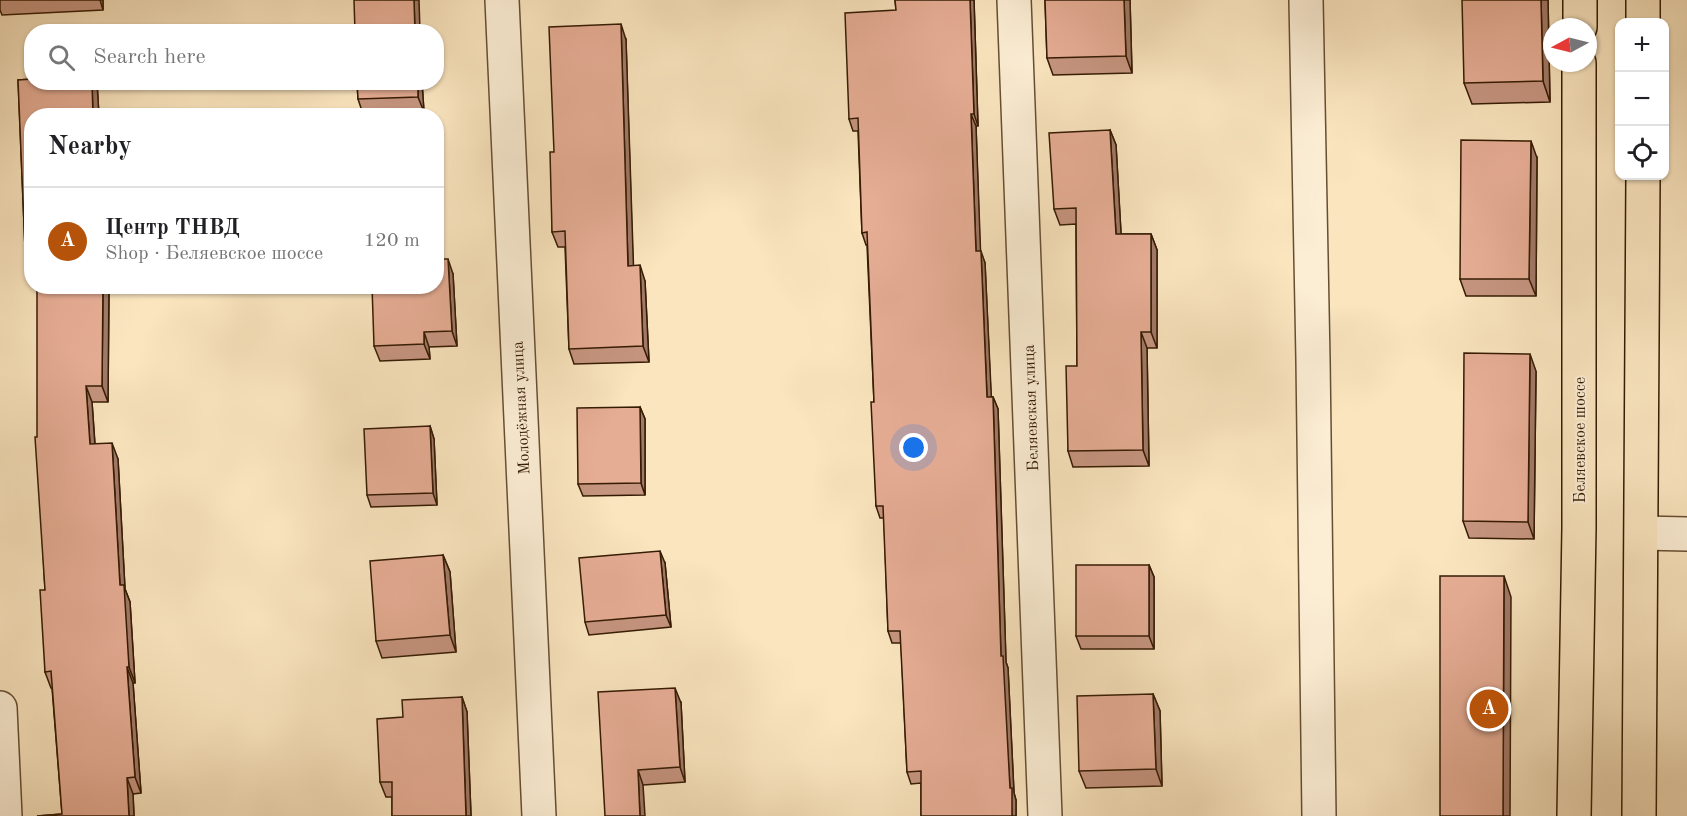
<!DOCTYPE html>
<html lang="en">
<head>
<meta charset="utf-8">
<style>
	body { margin:0; font-family:"Old Standard TT",serif; background:#f2f2f2; color:#202124 }
	.controls { position:absolute; right:18px; top:18px; display:grid; overflow:hidden; border-radius:12px; box-shadow:0 2px 4px #0004 }
	.controls button { width:54px; height:54px; display:grid; place-items:center; padding:0; border:0; border-bottom:2px solid #e0e0e0; background:#fff; color:#202124; font:30px sans-serif }
	.compass { position:absolute; left:1543px; top:18px; width:54px; height:54px; border-radius:50%; background:#fff; box-shadow:0 2px 4px #0004; rotate:263deg }
	.you { position:absolute; left:914px; top:448px; width:21px; height:21px; margin:-15px; border:4px solid #fff; border-radius:50%; background:#1a73e8; box-shadow:0 0 0 9px #1a73e833 }
	.badge { display:grid; place-items:center; width:39px; height:39px; border-radius:50%; background:#b45309; color:#fff; font-size:20px; font-weight:700 }
	.pin { position:absolute; translate:-50% -50%; border:3px solid #fff; box-shadow:0 2px 6px #0006 }
	.list { margin:0; padding:0; list-style:none }
	h2 { display:flex; justify-content:space-between; align-items:center; height:78px; margin:0; padding:0 24px; font-size:26px }
	h2 small { font-size:20px; font-weight:400; color:#757577 }
	.list li { display:grid; grid-template-columns:39px 1fr auto; gap:18px; align-items:center; box-sizing:border-box; height:108px; padding:0 24px; border-top:2px solid #e0e0e0 }
	.list b { display:block; font-size:22px; white-space:nowrap }
	.list p { margin:0; font-size:20px; white-space:nowrap; color:#757577 }
	.list em { font-size:20px; font-style:normal; color:#757577 }
	.icon { flex:none; width:33px; height:33px; fill:none; stroke:currentColor; stroke-width:2; stroke-linecap:round; stroke-linejoin:round }
	.map { position:relative; flex:none; width:1687px; height:816px; overflow:hidden }
	.search { position:absolute; background:#fff; box-shadow:0 2px 4px #0004; left:24px; top:24px; width:420px; height:66px; display:flex; align-items:center; gap:15px; box-sizing:border-box; padding:0 21px; border-radius:24px; color:#757577; font-size:22px }
	.panel { position:absolute; background:#fff; box-shadow:0 2px 4px #0004; left:24px; top:108px; width:420px; height:186px; border-radius:24px }
	.map>svg:first-child { display:block }
	.lines { fill:none; stroke-linecap:round; stroke-linejoin:round }
	.street-casing { stroke:#664e32; stroke-width:36 }
	.primary-casing { stroke:#351b03; stroke-width:36 }
	.street { stroke:#fceed5; stroke-width:33 }
	.primary { stroke:#fae5bf; stroke-width:33 }
	.wall { fill:#c69580; stroke:#351b03; stroke-width:1.5 }
	.shaded-wall { fill:#a17968; stroke:#351b03; stroke-width:1.5 }
	.building { fill:#e6ad95; stroke:#351b03; stroke-width:1.5 }
	.labels { text-anchor:middle; stroke-width:4.5; stroke-linejoin:round; paint-order:stroke }
	.street-label { font-size:16px; fill:#351b03; stroke:#fceed5 }
</style>
</head>
<body>
<div class="map">
<svg width="1687" height="816" viewBox="0 0 1687 816">
	<rect width="100%" height="100%" fill="#fae5bf"/>
	<filter id="stains"><feTurbulence type="fractalNoise" baseFrequency=".00333" numOctaves="4"/><feColorMatrix values="0 0 0 0 .2 0 0 0 0 .09 0 0 0 0 .02 0 0 0 .5 -.17"/></filter>
	<radialGradient id="worn" r=".72"><stop offset=".6" stop-color="#630" stop-opacity="0"/><stop offset="1" stop-color="#630" stop-opacity=".3"/></radialGradient>
	<g class="lines">
		<!-- street casing -->
		<g class="street-casing">
			<path id="street" d="M502 0 539 816
				M1014 0 1045 816
				M1306 0 1313 360 1319 816
				M1642 533 1687 534
				M0 708 5 816"/>
		</g>
		<!-- primary casing -->
		<g class="primary-casing">
			<path id="primary" d="M1643 22V0
				M1580 27V0
				M1574 816 1579 528V63
				M1639 816 1643 176"/>
		</g>
		<!-- street -->
		<use href="#street" class="street"/>
		<!-- primary -->
		<use href="#primary" class="primary"/>
	</g>
	<!-- wall -->
	<path class="wall" d="M0 0H103V10L2 15 0 10Z
		M895 0H974L978 126H976L980 251 985 263 991 397H993L998 409 1006 662 1008 668 1014 793 1016 800V816H921V783L911 784 907 772 901 643H892L888 631 884 518H880L876 506 874 402 867 245H866L862 233 858 131H853L849 119 896 10Z
		M1045 0H1130L1132 73 1053 75 1047 58Z
		M1548 0 1550 102 1472 104 1464 83Z
		M626 40 633 266 645 281 649 362 574 364 569 349 565 247H558L552 232 554 152Z
		M32 79V82H97L99 116H32V265L25 248 18 80Z
		M357 82H422L424 112 363 114 358 99Z
		M1110 130 1116 145 1121 234H1151L1157 250V348H1147L1149 466 1073 467 1068 451 1077 366 1076 224 1060 225 1054 209Z
		M436 156 441 168 443 215 436 216Z
		M1537 158 1536 296H1466L1460 279Z
		M453 274 457 346 429 347 430 359 380 361 374 346Z
		M109 286 108 402H92L95 444 118 459 125 589 130 602 135 683H133L141 793 133 794 134 816H37L62 814 52 688H51L45 672V590L37 437Z
		M1536 371 1534 539 1469 538 1463 521Z
		M640 407 645 419V495L583 496 578 484Z
		M430 426 434 439 437 505 371 507 367 495Z
		M443 555 450 572 456 652 382 658 376 641Z
		M665 563 671 627 589 635 585 622Z
		M1149 565 1154 577V649H1081L1076 636Z
		M1153 694 1160 711 1162 786 1086 788 1079 771Z
		M462 697 467 712 471 816H392V797H386L380 782 403 717Z
		M681 703 685 782 643 785 605 816Z"/>
	<!-- shaded-wall -->
	<path class="shaded-wall" d="M100 0H103V10Z
		M414 0H419L420 32H415Z
		M970 0H974L978 126 974 114Z
		M1124 0H1130L1132 73 1126 56Z
		M1541 0H1548L1550 102 1543 81Z
		M621 24 626 40 634 281 628 266Z
		M92 82H97L99 116H93Z
		M418 82H422L424 112 418 97Z
		M971 114 976 126 981 263 976 251Z
		M1110 130 1116 145 1122 250 1116 234Z
		M1531 141 1537 158 1536 296 1529 279Z
		M436 156 441 168 443 215 437 200Z
		M1151 234 1157 250V348L1151 332Z
		M981 251 985 263 992 410 987 397Z
		M448 259 453 274 457 346 452 331Z
		M640 265 645 281 649 362 643 346Z
		M103 286H109L108 402 102 386Z
		M424 332 429 347 430 359 424 344Z
		M1141 332 1147 348 1149 466 1143 450Z
		M1530 354 1536 371 1534 539 1528 522Z
		M86 386 92 402 96 461 90 444Z
		M993 397 998 409 1006 662 1008 668 1014 793 1016 800V816H1012L1001 656Z
		M640 407 645 419V495L641 483Z
		M430 426 434 439 437 505 433 493Z
		M112 443 118 459 125 589 130 602 135 683 129 667 120 585Z
		M660 551 665 563 671 627 666 615Z
		M443 555 450 572 456 652 450 635Z
		M1149 565 1154 577V649L1149 636Z
		M1504 576 1511 597 1510 816H1503Z
		M127 667 133 683 141 793 135 777Z
		M675 688 681 703 685 782 680 767Z
		M1153 694 1160 711 1162 786 1156 769Z
		M462 697 467 712 471 816H466Z
		M638 770 643 785 645 816H640Z
		M127 778 133 794 134 816H129Z"/>
	<!-- building -->
	<path class="building" d="M354 0H414L415 32H355Z
		M895 0H970L974 114H971L976 251H981L987 397H993L1001 656H1003L1010 788H1012V816H921V771L907 772 900 631H888L883 506H876L871 402H874L867 232 862 233 858 118 849 119 845 13 896 10Z
		M1045 0H1124L1126 56 1047 58Z
		M1462 0H1541L1543 81 1464 83Z
		M621 24 628 266 640 265 643 346 569 349 565 231 552 232 550 152H554L549 27Z
		M32 79V82H92L93 116H32V248H25L18 80Z
		M357 82H418V97L358 99Z
		M1110 130 1116 234H1151V332H1141L1143 450 1068 451 1066 366H1077L1076 208 1054 209 1049 133Z
		M1461 140 1531 141 1529 279H1460Z
		M436 259H448L452 331 424 332V344L374 346 372 286H436Z
		M37 286H103L102 386H86L90 444 112 443 120 585H124L129 667H127L135 777 127 778 129 816H37L62 814 51 671 45 672 40 590H45L35 437H37Z
		M1464 353 1530 354 1528 522 1463 521Z
		M640 407 641 483 578 484 577 408Z
		M430 426 433 493 367 495 364 429Z
		M660 551 666 615 585 622 579 558Z
		M443 555 450 635 376 641 370 561Z
		M1076 565H1149V636H1076Z
		M1440 576H1504L1503 816H1440Z
		M675 688 680 767 638 770 640 816H605L598 692Z
		M1153 694 1156 769 1079 771 1077 696Z
		M462 697 466 816H392V782H380L377 719 403 717 402 700Z"/>
	<g class="labels">
		<!-- street labels -->
		<g class="street-label">
			<text transform="translate(520 408) rotate(-93)" y="6">Молодёжная улица</text>
			<text transform="translate(1030 408) rotate(-92)" y="6">Беляевская улица</text>
			<text transform="translate(1579 440) rotate(-90)" y="6">Беляевское шоссе</text>
		</g>
	</g>
	<rect width="100%" height="100%" filter="url(#stains)"/>
	<rect width="100%" height="100%" fill="url(#worn)"/>
</svg>
<div class="controls">
<button>+</button>
<button>−</button>
<button><svg class="icon" aria-label="locate" viewBox="0 0 24 24"><circle cx="12" cy="12" r="6"/><path d="M12 2v4M12 18v4M2 12h4M18 12h4"/></svg></button>
</div>
<svg class="compass" viewBox="-18 -18 36 36"><path d="M0-13l5 13h-10z" fill="#e53935"/><path d="M0 13l5-13h-10z" fill="#757577"/></svg>
<div class="you"></div>
<div class="pin badge" style="left:1489px;top:709px">A</div>
<div class="search"><svg class="icon" aria-label="search" viewBox="0 0 24 24"><circle cx="10" cy="10" r="6"/><path d="M15 15l6 6"/></svg>Search here</div>
<section class="panel">
<h2>Nearby<small></small></h2>
<ul class="list">
<li><span class="badge">A</span><div><b>Центр ТНВД</b><p>Shop · Беляевское шоссе</p></div><em>120 m</em></li>
</ul>
</section>
</div>
</body>
</html>
